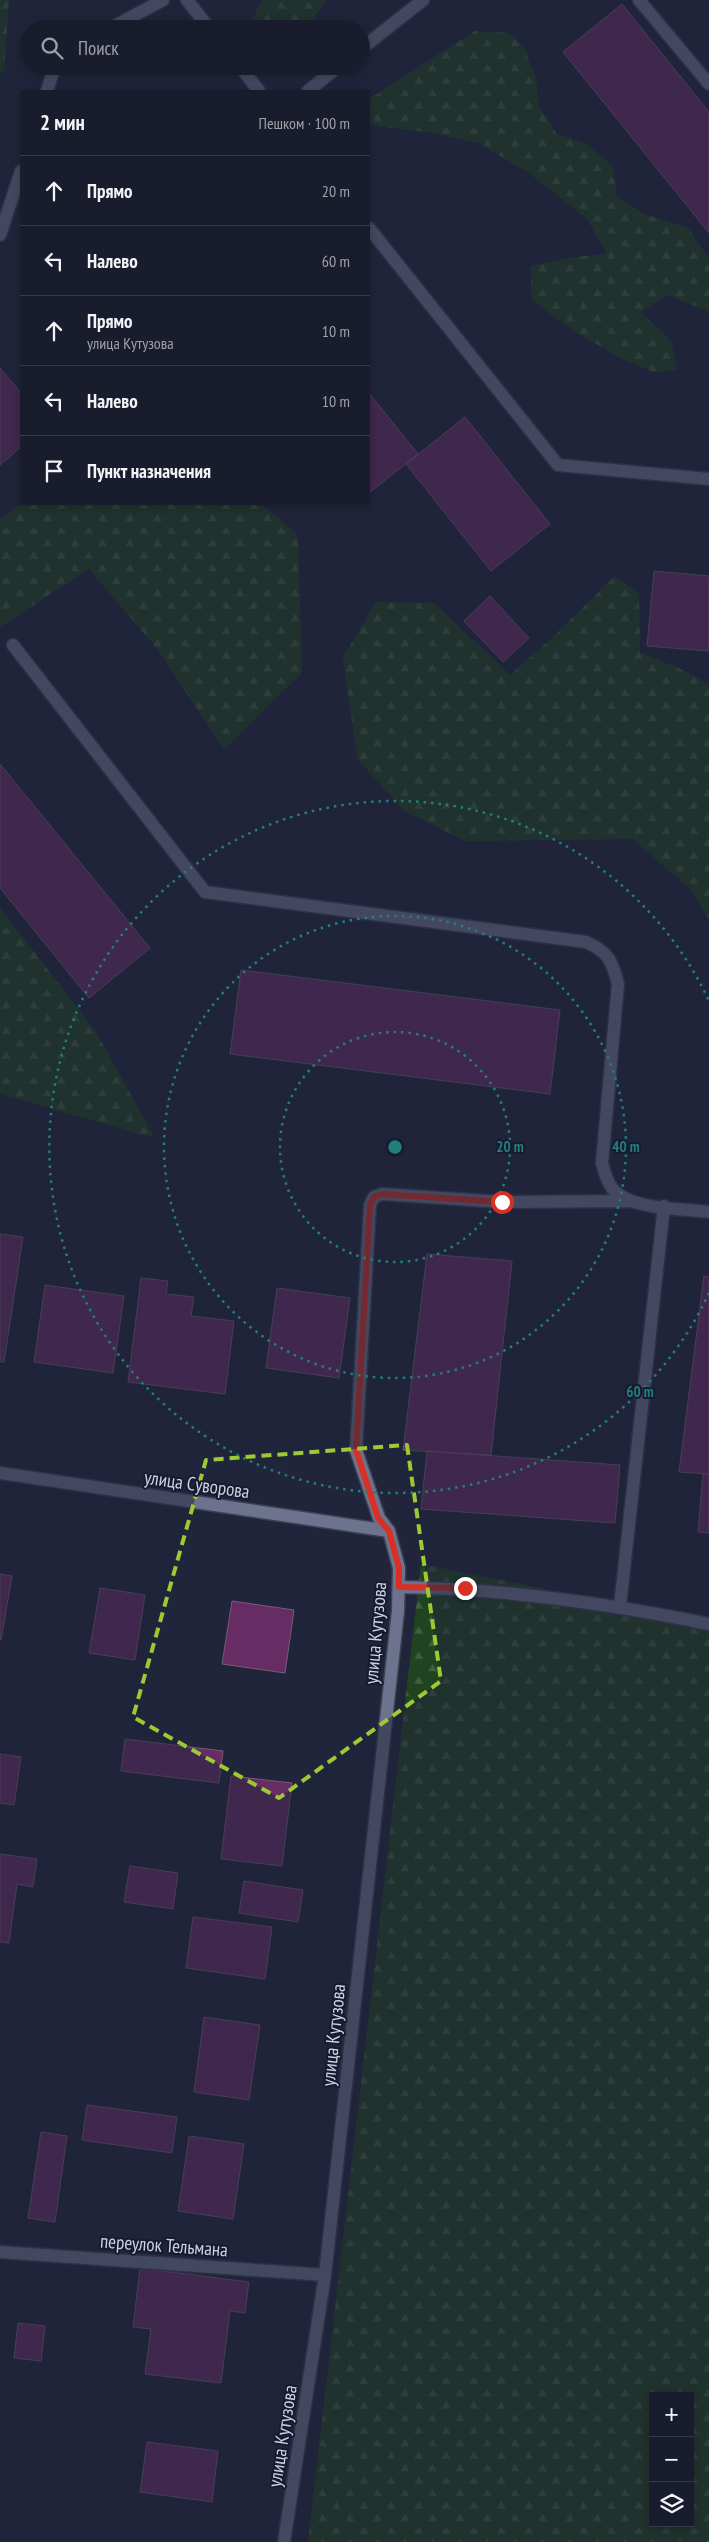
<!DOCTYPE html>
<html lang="ru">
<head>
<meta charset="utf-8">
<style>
	body { margin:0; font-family:"PT Sans Narrow",sans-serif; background:#222534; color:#f1f3f6 }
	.controls { position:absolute; right:15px; bottom:15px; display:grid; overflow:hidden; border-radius:0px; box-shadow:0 2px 8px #0003 }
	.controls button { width:45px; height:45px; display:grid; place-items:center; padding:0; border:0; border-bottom:1px solid #373a48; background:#191c2c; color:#f1f3f6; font:25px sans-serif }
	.stop { position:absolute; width:15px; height:15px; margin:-11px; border:4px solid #d93025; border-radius:50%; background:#fff }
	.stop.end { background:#d93025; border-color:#fff; box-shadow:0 1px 5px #0008 }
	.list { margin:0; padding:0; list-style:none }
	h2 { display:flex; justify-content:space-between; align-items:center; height:65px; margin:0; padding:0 20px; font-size:21px }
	h2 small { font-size:16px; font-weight:400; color:#9fa1a9 }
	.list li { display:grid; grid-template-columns:32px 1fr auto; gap:15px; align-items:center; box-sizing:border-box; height:70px; padding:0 20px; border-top:1px solid #373a48 }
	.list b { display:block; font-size:19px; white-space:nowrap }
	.list p { margin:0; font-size:16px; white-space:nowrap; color:#9fa1a9 }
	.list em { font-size:16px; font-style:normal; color:#9fa1a9 }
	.icon { flex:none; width:28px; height:28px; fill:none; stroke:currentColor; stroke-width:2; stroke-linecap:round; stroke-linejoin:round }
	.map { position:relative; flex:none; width:709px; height:2542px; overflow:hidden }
	.search { position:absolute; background:#191c2c; box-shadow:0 2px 8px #0003; left:20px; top:20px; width:350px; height:55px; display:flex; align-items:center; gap:12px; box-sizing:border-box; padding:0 18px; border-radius:28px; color:#9fa1a9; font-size:19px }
	.panel { position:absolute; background:#191c2c; box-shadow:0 2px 8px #0003; left:20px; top:90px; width:350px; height:415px; border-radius:0px }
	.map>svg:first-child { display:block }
	.forest { fill:url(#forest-firs); fill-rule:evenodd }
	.building { fill:#672c64; stroke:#755e73 }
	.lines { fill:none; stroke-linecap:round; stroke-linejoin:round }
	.minor-casing { stroke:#3d4154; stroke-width:15 }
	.minor { stroke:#6d738e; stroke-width:12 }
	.route { stroke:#d93025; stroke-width:6 }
	.marked { fill:none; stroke:#9dca30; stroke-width:4; stroke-dasharray:10 6; stroke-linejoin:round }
	.ring { fill:none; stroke:#227f7a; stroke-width:2.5; stroke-dasharray:2.5 5 }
	.labels { text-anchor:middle; stroke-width:4; stroke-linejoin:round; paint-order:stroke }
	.street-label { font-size:19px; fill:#cfd2e1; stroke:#171b31 }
	.centre { fill:#227f7a; stroke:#171b31; stroke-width:2.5 }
	.ring-label { font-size:15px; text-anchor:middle; font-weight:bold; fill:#227f7a; stroke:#171b31; stroke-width:4; stroke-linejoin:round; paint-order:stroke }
</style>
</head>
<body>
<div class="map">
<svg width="709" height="2542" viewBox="0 0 709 2542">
	<defs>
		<pattern id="forest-firs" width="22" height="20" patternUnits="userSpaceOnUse" patternTransform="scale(1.25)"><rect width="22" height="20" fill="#214420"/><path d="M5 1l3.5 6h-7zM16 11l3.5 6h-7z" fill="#405e40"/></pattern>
	</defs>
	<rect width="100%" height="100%" fill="#21253b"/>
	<!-- forest -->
	<path class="forest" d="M0 0H9L4 72 0 73Z
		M262 0H326L309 24 313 29H248Z
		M475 31 509 33 525 49 536 80 539 106 557 134 585 143 613 166 617 196 644 214 688 228 709 259V312L667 295 641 312 671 341 677 370 653 372 621 358 573 331 531 299V266L574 257 607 254 587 219 529 173 478 143 432 133 369 125V99Z
		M21 503 262 504 298 536 302 673 224 749 158 650 89 569 0 627V520Z
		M615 576 639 594 640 653 679 668 709 684V919L689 888 633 839 465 841 403 810 357 758 343 657 376 602 434 603 510 675 556 634Z
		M0 908 95 1030 155 1138 0 1094Z
		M421 1564 673 1615 709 1617V2542H308ZM653 2396H690V2523H653Z"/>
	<!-- building -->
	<path class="building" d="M622 4 709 112V233L563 52Z
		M0 368 21 393V447L0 465Z
		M369 393 418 454 369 493Z
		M465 417 550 524 491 571 406 464Z
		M654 571 709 576V651L647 646Z
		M490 596 529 638 503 662 464 621Z
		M0 764 150 948 89 998 0 888Z
		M241 970 560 1010 550 1094 230 1054Z
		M0 1234 23 1237 4 1362H0Z
		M427 1254 512 1261 491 1455 403 1450Z
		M704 1276 709 1277V1474L679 1472Z
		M141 1278 168 1281 166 1294 194 1297 191 1316 234 1321 225 1394 128 1382Z
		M45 1285 124 1296 113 1373 34 1362Z
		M277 1288 350 1298 339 1378 266 1368Z
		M427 1451 620 1465 615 1523 421 1509Z
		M703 1473 709 1474V1533L698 1532Z
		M0 1574 12 1576 1 1640 0 1639Z
		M100 1588 145 1595 135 1660 89 1653Z
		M232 1601 294 1610 285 1673 222 1664Z
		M125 1739 223 1751 219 1783 121 1771Z
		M0 1754 21 1757 14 1805 0 1803Z
		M231 1776 292 1783 282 1866 221 1859Z
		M0 1854 37 1859 33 1887 17 1884 9 1943 0 1942Z
		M130 1866 178 1873 173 1909 124 1902Z
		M244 1881 303 1890 298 1922 239 1913Z
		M193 1917 272 1927 265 1979 186 1968Z
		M204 2017 260 2025 249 2100 194 2092Z
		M87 2105 177 2117 172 2153 82 2140Z
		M41 2132 67 2136 55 2222 28 2218Z
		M189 2136 244 2144 233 2219 178 2211Z
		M140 2268 249 2282 245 2313 230 2311 221 2383 145 2374 151 2329 133 2327Z
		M18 2323 45 2326 41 2361 14 2358Z
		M147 2442 218 2451 212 2502 140 2492Z"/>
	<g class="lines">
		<!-- minor casing -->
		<g class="minor-casing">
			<path id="minor" d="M187 0 210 29
				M639 0 709 84
				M109 29 163 0
				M361 49 423 0
				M240 66 259 91
				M47 91 55 66
				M308 91 339 66
				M369 228 558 465 709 479
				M0 235 21 171
				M13 645 205 892 586 942C608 952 612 960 618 984L602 1163C605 1174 608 1186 618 1194 637 1209 684 1209 709 1212
				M0 1473 389 1531
				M399 1587C504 1589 606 1603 709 1624
				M620 1606 664 1206
				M0 2252 325 2275
				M284 2542 325 2275 398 1611 399 1568 389 1531 379 1518 356 1450 370 1205 374 1197 382 1194 502 1202 631 1201"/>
		</g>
		<!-- minor -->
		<use href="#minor" class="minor"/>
	</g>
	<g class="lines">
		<!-- route -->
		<path class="route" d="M465 1588 399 1587V1568L389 1531 378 1518 356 1450 370 1205 374 1197 382 1194 502 1202"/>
	</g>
	<!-- marked area -->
	<path d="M0 0H709V2542H0ZM407 1445 441 1681 279 1798 133 1717 206 1460Z" fill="#21253b" fill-opacity=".55" fill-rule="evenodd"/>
	<path class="marked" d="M407 1445 441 1681 279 1798 133 1717 206 1460Z"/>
	<!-- distance rings -->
	<g class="ring">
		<circle cx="395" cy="1147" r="115"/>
		<circle cx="395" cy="1147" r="231"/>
		<path d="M709 1293A346 346 0 1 1 709 1001"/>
	</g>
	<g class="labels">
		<!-- street labels -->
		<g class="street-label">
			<text transform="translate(197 1484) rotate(8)" y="7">улица Суворова</text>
			<text transform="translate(375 1633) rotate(-85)" y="7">улица Кутузова</text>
			<text transform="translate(333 2035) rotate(-84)" y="7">улица Кутузова</text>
			<text transform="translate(164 2245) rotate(4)" y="7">переулок Тельмана</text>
			<text transform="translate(282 2436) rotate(-81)" y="7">улица Кутузова</text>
		</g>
	</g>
	<circle cx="395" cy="1147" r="8" class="centre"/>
	<g class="ring-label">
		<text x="510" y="1152">20 m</text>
		<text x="626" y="1152">40 m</text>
		<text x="640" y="1397">60 m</text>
	</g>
</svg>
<div class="controls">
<button>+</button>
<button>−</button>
<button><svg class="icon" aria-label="layers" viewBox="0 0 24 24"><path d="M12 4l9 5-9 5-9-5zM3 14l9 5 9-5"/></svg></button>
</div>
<div class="stop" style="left:502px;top:1202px"></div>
<div class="stop end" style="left:465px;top:1588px"></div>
<div class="search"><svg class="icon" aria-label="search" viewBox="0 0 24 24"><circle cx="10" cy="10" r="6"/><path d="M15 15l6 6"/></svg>Поиск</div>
<section class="panel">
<h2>2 мин<small>Пешком · 100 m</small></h2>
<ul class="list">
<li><svg class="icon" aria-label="ahead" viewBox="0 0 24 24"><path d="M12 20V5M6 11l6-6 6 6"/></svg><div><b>Прямо</b></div><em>20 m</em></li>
<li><svg class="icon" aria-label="left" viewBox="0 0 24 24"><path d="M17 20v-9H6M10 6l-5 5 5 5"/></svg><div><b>Налево</b></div><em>60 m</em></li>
<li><svg class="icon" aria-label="ahead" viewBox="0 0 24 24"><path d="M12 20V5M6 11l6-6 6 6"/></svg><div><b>Прямо</b><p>улица Кутузова</p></div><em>10 m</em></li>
<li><svg class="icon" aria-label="left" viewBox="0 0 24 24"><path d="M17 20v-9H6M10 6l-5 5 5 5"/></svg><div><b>Налево</b></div><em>10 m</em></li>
<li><svg class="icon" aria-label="arrive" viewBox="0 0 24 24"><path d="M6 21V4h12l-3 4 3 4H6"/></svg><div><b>Пункт назначения</b></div></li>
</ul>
</section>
</div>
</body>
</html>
